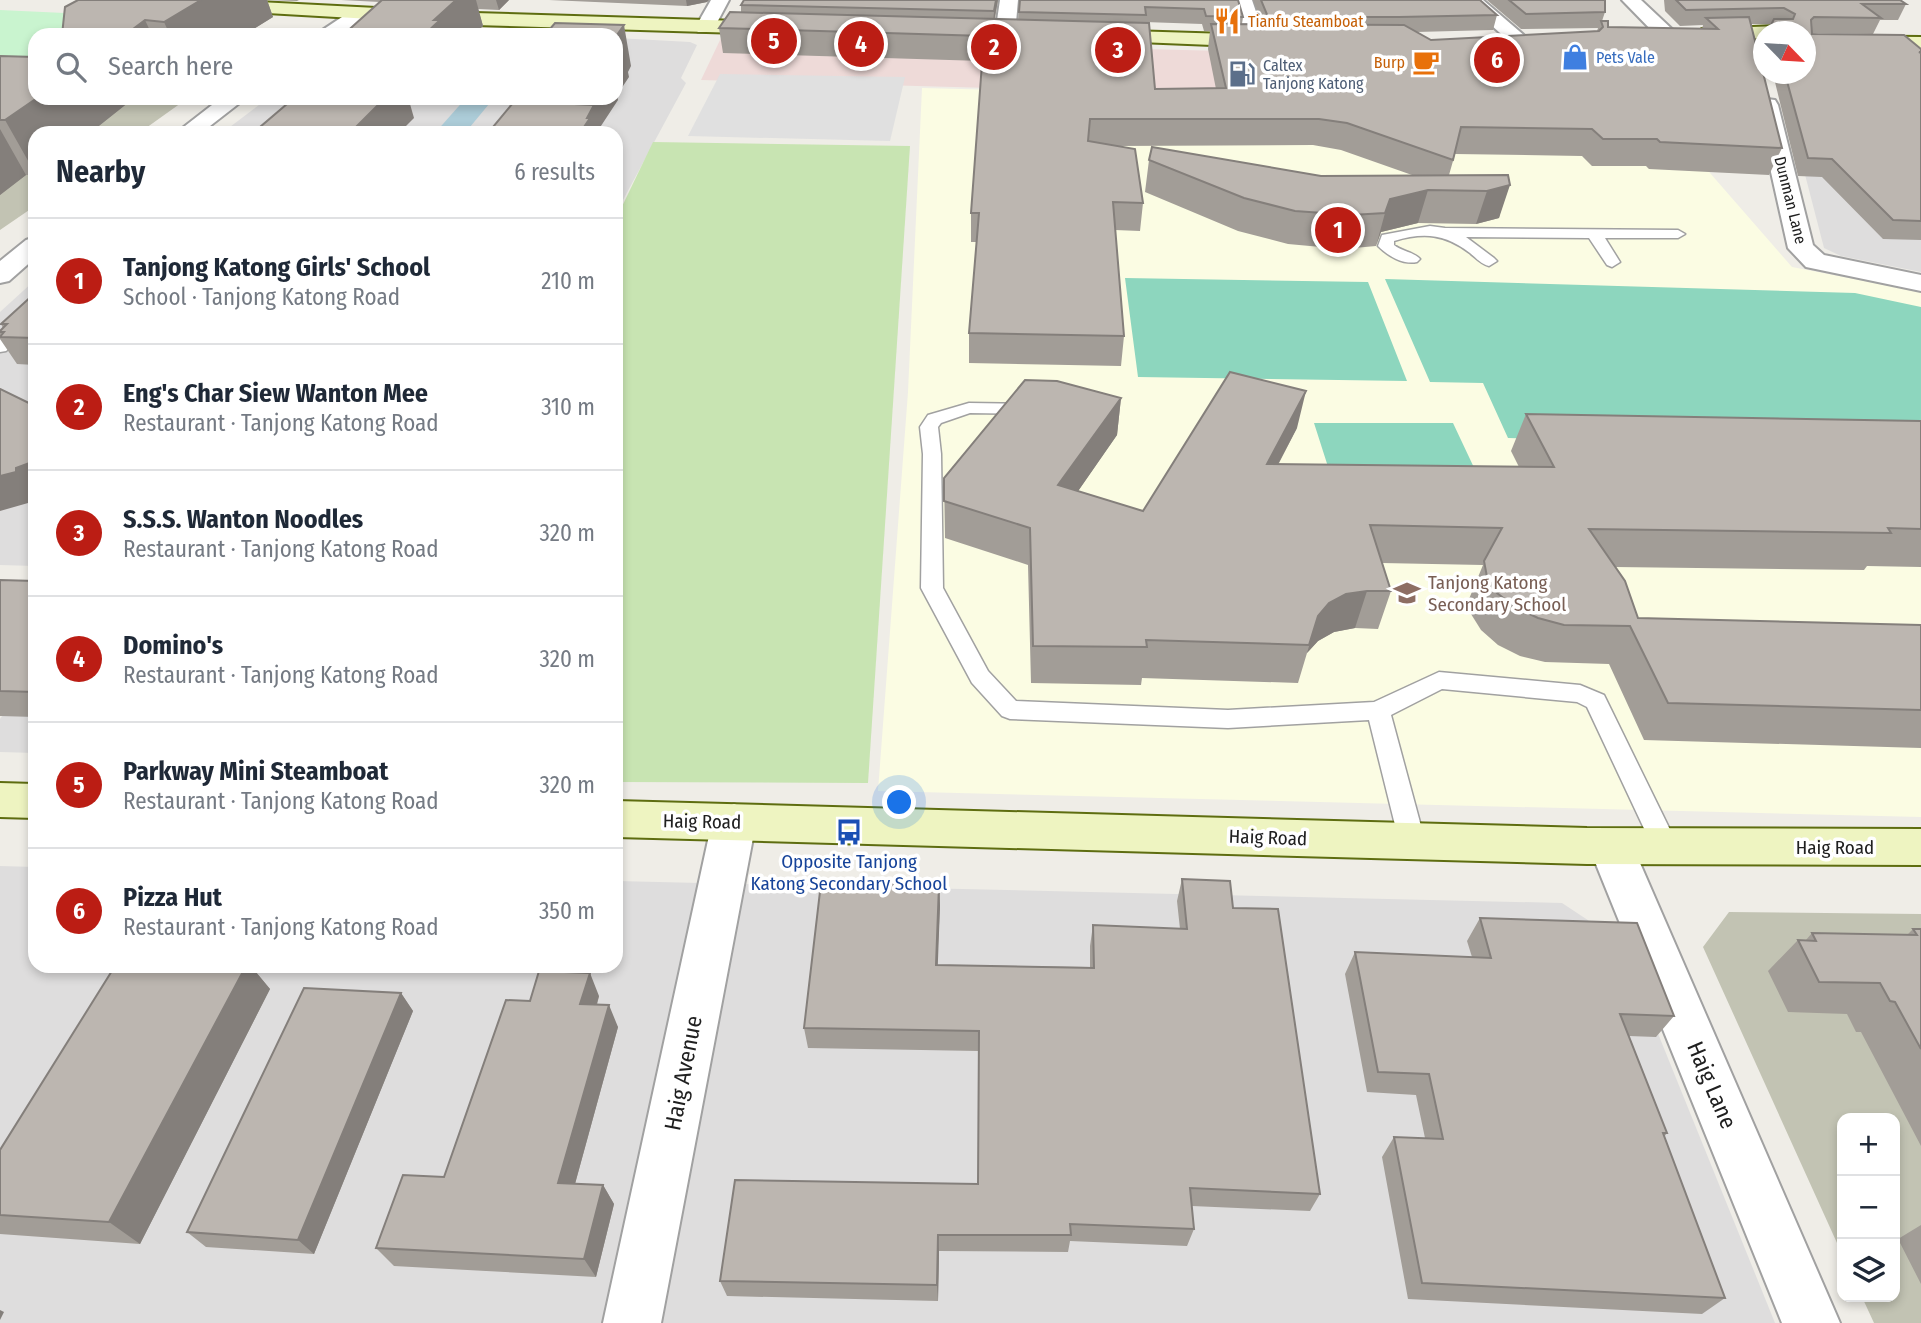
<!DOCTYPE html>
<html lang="en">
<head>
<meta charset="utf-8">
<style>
	body { margin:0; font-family:"Fira Sans Condensed",sans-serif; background:#f2f2f3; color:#1f2937 }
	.controls { position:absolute; right:21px; bottom:21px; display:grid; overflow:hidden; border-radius:14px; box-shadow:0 4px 10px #0003 }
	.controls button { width:63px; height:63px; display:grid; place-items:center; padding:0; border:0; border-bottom:2px solid #e0e1e3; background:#fff; color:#1f2937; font:35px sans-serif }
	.compass { position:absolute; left:1753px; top:21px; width:63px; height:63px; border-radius:50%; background:#fff; box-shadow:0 4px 10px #0003; rotate:115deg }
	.you { position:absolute; left:900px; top:803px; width:24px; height:24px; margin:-18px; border:5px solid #fff; border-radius:50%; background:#1a73e8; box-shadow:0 0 0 10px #1a73e833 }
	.badge { display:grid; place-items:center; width:46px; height:46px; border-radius:50%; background:#bb1d14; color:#fff; font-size:23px; font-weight:700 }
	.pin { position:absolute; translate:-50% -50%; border:4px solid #fff; box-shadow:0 2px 7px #0006 }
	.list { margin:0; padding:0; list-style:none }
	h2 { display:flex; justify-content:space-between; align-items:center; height:91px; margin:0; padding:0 28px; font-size:30px }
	h2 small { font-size:23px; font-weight:400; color:#747a83 }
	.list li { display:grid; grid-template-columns:46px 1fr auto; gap:21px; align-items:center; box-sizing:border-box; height:126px; padding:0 28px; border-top:2px solid #e0e1e3 }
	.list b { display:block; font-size:26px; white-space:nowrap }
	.list p { margin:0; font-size:23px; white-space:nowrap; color:#747a83 }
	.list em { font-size:23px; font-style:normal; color:#747a83 }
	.icon { flex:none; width:38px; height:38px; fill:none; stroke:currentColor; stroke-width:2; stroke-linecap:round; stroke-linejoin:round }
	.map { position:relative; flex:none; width:1921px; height:1323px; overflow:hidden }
	.search { position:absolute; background:#fff; box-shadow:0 4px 10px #0003; left:28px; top:28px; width:595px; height:77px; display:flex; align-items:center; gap:18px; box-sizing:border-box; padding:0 24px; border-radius:21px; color:#747a83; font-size:26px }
	.panel { position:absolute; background:#fff; box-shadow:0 4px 10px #0003; left:28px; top:126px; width:595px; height:847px; border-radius:21px }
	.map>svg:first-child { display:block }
	.residential { fill:#dedddd }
	.commercial { fill:#eedad8 }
	.education { fill:#fbfce3 }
	.construction { fill:#c2c3b3 }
	.grass { fill:#c8e4b2 }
	.park { fill:#c9f4cf }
	.pitch { fill:#8dd6be }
	.parking { fill:#e0e0e0 }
	.water { fill:#acccd8 }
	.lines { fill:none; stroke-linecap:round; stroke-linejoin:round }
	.lane-casing { stroke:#a1a1a1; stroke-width:3 }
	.street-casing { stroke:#a1a1a1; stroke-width:4 }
	.secondary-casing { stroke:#5e6d10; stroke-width:4 }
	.lane { fill:#fff; fill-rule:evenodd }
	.street { fill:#fff; fill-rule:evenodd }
	.secondary { fill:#eef4c1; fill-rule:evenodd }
	.wall { fill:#a29d97; fill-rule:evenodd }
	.shaded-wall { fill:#847f7b }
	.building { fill:#bcb6b0; stroke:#847f7b; stroke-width:2 }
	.labels { text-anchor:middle; stroke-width:7; stroke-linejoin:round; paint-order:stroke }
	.far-food-label { font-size:16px; fill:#c56008; stroke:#fff; text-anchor:start }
	.far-shop-label { font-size:16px; fill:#366cbe; stroke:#fff; text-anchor:start }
	.far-service-label { font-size:16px; fill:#4e5e75; stroke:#fff; text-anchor:start }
	.far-street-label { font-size:16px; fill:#202020; stroke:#fff }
	.education-label { font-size:19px; fill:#785e54; stroke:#fff; text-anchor:start }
	.street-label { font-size:19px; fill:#202020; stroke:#fff }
	.transit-label { font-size:19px; fill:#164399; stroke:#fff }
	.near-street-label { font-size:23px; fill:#202020; stroke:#fff }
</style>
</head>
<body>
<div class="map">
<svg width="1921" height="1323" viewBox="0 0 1921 1323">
	<rect width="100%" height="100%" fill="#efede7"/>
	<!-- residential -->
	<path class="residential" d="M616 38 690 42 697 45 681 78 686 83 616 213V133H222L268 98H616Z
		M1921 59V272L1841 256 1824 248 1779 74H1806Z
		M35 280V566L0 565V312Z
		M35 672V753L0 752V719Z
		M0 866 35 867V966H616V881L1562 903 1621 942 1775 1323H0Z"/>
	<!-- commercial -->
	<path class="commercial" d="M721 38 1300 53 1315 97 701 80Z"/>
	<!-- education -->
	<path class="education" d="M1635 87 1792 267 1921 292V817L878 791 908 392 922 88 1362 99Z"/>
	<!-- construction -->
	<path class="construction" d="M0 95 35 98H188L139 133H35V206L0 230Z
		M1729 912 1921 914V1323H1874L1862 1297H1895V1118H1842V1254L1703 947Z"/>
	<!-- grass -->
	<path class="grass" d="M653 142 910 146 868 783 616 782V219Z"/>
	<!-- park -->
	<path class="park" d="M0 10 129 16 98 35H35V73L0 95Z"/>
	<!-- pitch -->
	<path class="pitch" d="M1125 278 1368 282 1407 381 1138 377Z
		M1385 279 1855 293 1921 307V447L1508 438 1483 383 1430 382Z
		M1314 423H1453L1477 474 1330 473Z"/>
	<!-- parking -->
	<path class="parking" d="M720 74 905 77 890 141 688 136Z"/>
	<!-- water -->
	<path class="water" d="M466 98H494L465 133H435Z"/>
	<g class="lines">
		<!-- lane casing -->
		<g class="lane-casing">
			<path id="lane" d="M1430 226 1445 228 1678 230 1685 234 1678 238H1605L1620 262 1612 267 1607 265 1589 238 1466 237 1494 258 1497 261 1489 266C1481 264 1476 258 1470 253 1445 234 1424 232 1394 241V245C1401 251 1414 252 1420 259L1417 262C1403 265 1388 256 1378 246L1382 235Z
				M35 310V324L6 351 0 352V338L29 312Z
				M969 403 1032 404 1041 409 1032 414 970 413 941 423 938 427 941 454 943 588 988 671 1016 701 1228 710 1374 702 1439 672 1580 685 1604 695 1678 846 1674 854 1665 857 1656 854 1587 707 1577 702 1442 689 1391 715 1425 841 1421 849 1412 852 1403 849 1399 841 1369 720 1228 728 1010 719 1002 716 972 683 921 588 923 454 920 427 928 415Z"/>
		</g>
		<!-- street casing -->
		<g class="street-casing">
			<path id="street" d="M711 0H729L712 32H698L695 28Z
				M1000 0H1018L1015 34 1005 40 995 34Z
				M1234 0H1252L1266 41 1263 45H1249L1246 41Z
				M1463 0H1483L1526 37 1516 43 1509 41Z
				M1622 0H1641L1674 31 1677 35 1674 39H1660Z
				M376 8 383 10 385 14 383 18 356 25 339 35H315L342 17Z
				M221 98H246L201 133H176Z
				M1767 99 1775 100 1778 105 1813 245 1824 255 1921 275V291L1806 267 1788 248 1756 105 1759 100Z
				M35 237V258L9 281 0 283V261L26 240Z
				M734 804 749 810 756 822 661 1323H603L712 822 719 810Z
				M1611 829 1627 834 1633 847 1840 1323H1782L1589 847 1595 834Z"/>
		</g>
		<!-- secondary casing -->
		<g class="secondary-casing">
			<path id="secondary" d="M219 0 475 13 774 22 784 28 774 34 475 25 213 10 210 6 213 2Z
				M1777 26 1786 32H1764V38L1702 41 1692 35 1702 29Z
				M1097 30 1261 35 1271 41 1261 47 1090 40 1087 36Z
				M1806 36 1921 37V49L1806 48Z
				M0 783 35 784V818L0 817Z
				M616 801 1587 828 1921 829V865L1587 864 616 837Z"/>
		</g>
		<!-- lane -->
		<use href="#lane" class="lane"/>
		<!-- street -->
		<use href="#street" class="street"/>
		<!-- secondary -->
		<use href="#secondary" class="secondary"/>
	</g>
	<!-- wall -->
	<path class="wall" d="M78 0H299L297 1 267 0 273 17 244 35H62Z
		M341 0H509L499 10 478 9 483 26 473 35H343L380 2Z
		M549 0H709L707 2 687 6Z
		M744 0H998L995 19 1018 20 1020 0H1238L1243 17 1242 24H1263L1253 0H1480L1497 15 1493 30 1416 32 1431 40 1597 31 1598 28 1521 29 1487 0H1605V12L1602 21 1608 27 1702 29 1703 25 1680 26 1665 11 1664 0H1900L1906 4 1898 20H1880L1873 34 1812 33 1921 49V240L1883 239 1822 177 1798 176 1773 74H1805V32H1768L1771 24H1751L1782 148 1769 175 1649 169 1646 166H1592L1582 156 1455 154 1449 175H1508L1499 218 1476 224 1418 223 1381 232 1376 246 1343 249 1288 244 1238 231 1145 192 1149 160 1321 176 1412 175 1341 150 1313 145 1114 146 1143 203 1140 231 1115 230 1124 336 1121 366 969 363V333L977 242H971V213L982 61 723 53 719 28 741 12V5ZM1145 22 1202 24 1204 31H1210L1208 49 1216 89H1155Z
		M0 56 134 98 90 133H35V175H26L0 195Z
		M35 293V365L17 364 0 339V331L3 328 1 324Z
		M1121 398 1117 435 1078 491 1143 511 1297 428 1278 465 1519 467 1511 451 1526 414 1921 421V567L1867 566 1864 570 1615 567 1638 618 1921 625V748L1644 740 1609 664 1545 662 1520 656 1498 645 1481 630 1471 614 1469 599 1483 565 1382 563 1391 591 1378 629 1355 628 1334 632 1318 641 1307 653 1298 683 1142 678 1141 685 1031 683 1028 565 945 538 944 478Z
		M0 580 35 581V717L0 716Z
		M1182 879 1233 908 1320 1194 1310 1211 1192 1206 1194 1229 1187 1246 1070 1241 1068 1252 939 1251 938 1301 727 1296 720 1281 978 1184V1051L808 1048 804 1028 939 885 940 906 937 965 1090 967V946L1093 925 1180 929 1177 901Z
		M1480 918 1674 1016 1656 1037 1629 1036 1667 1133 1664 1137 1725 1298 1702 1314 1408 1299 1382 1157 1394 1137 1425 1138 1416 1095 1367 1092 1345 974 1355 952 1472 957 1467 941Z
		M1913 929H1921V1146L1861 1032H1856L1847 1014 1788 1012 1768 971 1798 940H1806L1812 933 1907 935Z
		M115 966H251L270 989 140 1244 0 1234V1150Z
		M401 993 413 1011 314 1254 206 1247 187 1232Z
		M599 996 597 1005 618 1027 575 1184 603 1185 614 1204 596 1277 394 1266 376 1248 444 1177 530 1001Z
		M1921 1225V1284L1898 1239Z"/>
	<!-- shaded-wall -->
	<path class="shaded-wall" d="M201 0H267L273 17 244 35H170L164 22Z
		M456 0H476L483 26 473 35H424L434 20Z
		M496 0H509L499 10Z
		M686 0H709L707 2 687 6Z
		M996 0H998L993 26 994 11Z
		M145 20 152 35H125Z
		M624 25 631 66 628 72 629 77 617 95 618 100 599 129 600 133H580L576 104 581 98H616V42L617 35Z
		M37 98H134L90 133H35V173L5 120Z
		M385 98H415L410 104 414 118 406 126 408 133H350Z
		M0 129 26 175 0 195Z
		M1510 185 1499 218 1476 224 1487 191Z
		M1428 190 1418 223 1381 232 1376 246 1385 213 1390 199Z
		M1306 391 1297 428 1258 502 1267 464Z
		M1121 398 1117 435 1056 523 1058 485Z
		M35 461V501L0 511V476L16 468Z
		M1367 591 1355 628 1334 632 1318 641 1307 653 1318 616 1329 603 1346 594Z
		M939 885 940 906 937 986 936 965Z
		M246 966H251L270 989 140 1244 109 1222Z
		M590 973 599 996 590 1026 580 1004Z
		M401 993 413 1011 314 1254 298 1240Z
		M609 1005 618 1027 570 1202 558 1183Z
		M603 1185 614 1204 596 1277 584 1259Z
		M938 1235 939 1251 938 1301 937 1285Z
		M0 1310 4 1312 0 1320Z"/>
	<!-- building -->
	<path class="building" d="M78 0H201L164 22 145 20 125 35H62L65 7Z
		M382 0H456L434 20H440L424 35H343Z
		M744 0H996L994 11 741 5Z
		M1020 0H1238L1243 17 1206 16 1204 9 1145 7 1146 15 1019 12Z
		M1261 0H1480L1497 15 1399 17H1268Z
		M1509 0H1605V12L1526 14Z
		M1676 0H1900L1906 4H1862L1881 18 1814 17 1811 20 1812 34 1904 35 1921 49V52H1919L1921 53V221L1893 220 1832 159 1808 158 1785 74H1805V32H1772L1771 25 1774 19H1793L1795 14 1784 8 1686 10Z
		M730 12 1149 23 1155 89 1226 88 1211 24 1404 25 1431 40 1599 31 1603 27 1601 21H1608V27L1718 29 1706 18 1749 17 1782 148 1660 142 1657 139H1603L1592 129 1461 127 1453 160 1347 123 1319 119H1090L1088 141 1135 149 1143 203 1113 202 1124 336 969 333 979 213H971L984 36 719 28Z
		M555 23 624 25 617 35H621L616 42V35H541L546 29H550Z
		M0 56 35 57V98H37L5 120H0Z
		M294 98H385L350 133H253Z
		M517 98H581L576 104 594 105 587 118H590L580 133H488Z
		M1152 147 1321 176 1508 175 1510 185 1487 191 1428 190 1390 199 1385 213 1351 215 1295 211 1244 198 1149 160Z
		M35 293V338L0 337 4 332H0V331L7 324H1Z
		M1230 372 1306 391 1267 464 1554 467 1526 414 1921 421V529L1888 528 1891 533 1589 529 1625 581 1638 618 1921 625V710L1668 703 1630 626 1564 625 1538 618 1515 607 1497 593 1487 577 1484 561 1502 528 1370 525 1391 591H1367L1346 594 1329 603 1318 616 1309 645 1146 640 1147 647 1033 646 1030 528 944 501V478L1025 380 1057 381 1121 398 1058 485 1143 511Z
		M0 389 35 406V461L16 468V472L0 476Z
		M0 580 35 581V692L0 691Z
		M1182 879 1230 881 1233 908 1278 909 1320 1194 1190 1188 1194 1229 1070 1224 1071 1235H938L937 1285 720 1281 735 1180 978 1184 979 1031 804 1028 821 883 939 885 936 965 1094 968 1093 925 1187 929Z
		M1480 918 1637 923 1674 1016 1620 1014 1667 1133H1663L1725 1298 1422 1283 1394 1137 1443 1139 1429 1074 1378 1072 1355 952 1491 958Z
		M1913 929H1921V1049L1895 1002 1890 1001 1880 983 1819 982 1798 940 1816 941 1812 933 1917 935Z
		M115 966H246L109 1222 0 1215V1150Z
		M539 971 590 973 580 1004 609 1005 558 1183 603 1185 584 1259 376 1248 403 1175 444 1177 506 1000 530 1001Z
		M304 988 401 993 298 1240 187 1232Z"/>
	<!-- icons -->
	<defs>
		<g id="restaurant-bare" transform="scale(2.1)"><path d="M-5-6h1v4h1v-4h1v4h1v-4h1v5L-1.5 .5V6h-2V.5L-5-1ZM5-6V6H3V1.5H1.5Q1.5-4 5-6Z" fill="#e8710a" stroke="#fff" stroke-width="2.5" paint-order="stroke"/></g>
		<g id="shop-bare" transform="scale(2.1)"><path d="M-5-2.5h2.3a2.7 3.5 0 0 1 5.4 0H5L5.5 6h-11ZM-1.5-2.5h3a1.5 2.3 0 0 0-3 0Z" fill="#3f7fe0" stroke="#fff" stroke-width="2.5" paint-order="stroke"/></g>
		<g id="cafe-bare" transform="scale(2.1)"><path d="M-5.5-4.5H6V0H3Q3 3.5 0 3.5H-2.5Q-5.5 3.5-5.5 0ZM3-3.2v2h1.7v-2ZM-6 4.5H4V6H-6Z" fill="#e8710a" stroke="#fff" stroke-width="2.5" paint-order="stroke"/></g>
		<g id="fuel-bare" transform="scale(2.1)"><path d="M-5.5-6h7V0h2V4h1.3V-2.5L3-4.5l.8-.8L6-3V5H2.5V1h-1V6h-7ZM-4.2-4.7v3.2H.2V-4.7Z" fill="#5c6f8a" stroke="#fff" stroke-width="2.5" paint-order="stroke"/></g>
		<g id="school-bare" transform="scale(2.1)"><path d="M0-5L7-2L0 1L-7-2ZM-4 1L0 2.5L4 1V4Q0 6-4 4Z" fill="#8d6e63" stroke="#fff" stroke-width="2.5" paint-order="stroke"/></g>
		<g id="bus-bare" transform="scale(2.1)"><path d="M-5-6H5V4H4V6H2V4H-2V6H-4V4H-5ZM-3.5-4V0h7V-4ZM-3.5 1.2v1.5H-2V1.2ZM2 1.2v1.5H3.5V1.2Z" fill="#1a4fb4" stroke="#fff" stroke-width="2.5" paint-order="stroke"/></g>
	</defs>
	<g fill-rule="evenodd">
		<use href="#restaurant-bare" x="1227" y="21"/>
		<use href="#shop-bare" x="1575" y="57"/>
		<use href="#cafe-bare" x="1426" y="62"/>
		<use href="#fuel-bare" x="1242" y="74"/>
		<use href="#school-bare" x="1407" y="593"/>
		<use href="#bus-bare" x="849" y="832"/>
	</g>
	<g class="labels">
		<!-- far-food labels -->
		<g class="far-food-label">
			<text x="1248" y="27">Tianfu Steamboat</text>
			<text x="1405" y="68" text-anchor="end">Burp</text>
		</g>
		<!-- far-shop labels -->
		<g class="far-shop-label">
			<text x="1596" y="63">Pets Vale</text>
		</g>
		<!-- far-service labels -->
		<g class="far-service-label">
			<text x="1263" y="71">Caltex<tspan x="1263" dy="18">Tanjong Katong</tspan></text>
		</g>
		<!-- far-street labels -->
		<g class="far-street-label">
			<text transform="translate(1791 200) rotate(76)" y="6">Dunman Lane</text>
		</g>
		<!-- education labels -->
		<g class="education-label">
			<text x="1428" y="589">Tanjong Katong<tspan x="1428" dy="22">Secondary School</tspan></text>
		</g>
		<!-- street labels -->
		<g class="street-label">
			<text transform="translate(702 821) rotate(1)" y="7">Haig Road</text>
			<text transform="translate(1268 837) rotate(2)" y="7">Haig Road</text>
			<text x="1835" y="854">Haig Road</text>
		</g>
		<!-- transit labels -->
		<g class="transit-label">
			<text x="849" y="868">Opposite Tanjong<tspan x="849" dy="22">Katong Secondary School</tspan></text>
		</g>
		<!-- near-street labels -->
		<g class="near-street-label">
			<text transform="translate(683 1073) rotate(-79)" y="8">Haig Avenue</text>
			<text transform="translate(1712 1085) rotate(67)" y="8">Haig Lane</text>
		</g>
	</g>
</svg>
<div class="controls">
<button>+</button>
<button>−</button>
<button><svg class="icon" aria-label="layers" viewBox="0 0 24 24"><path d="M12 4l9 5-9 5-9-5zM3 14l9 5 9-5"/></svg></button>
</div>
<svg class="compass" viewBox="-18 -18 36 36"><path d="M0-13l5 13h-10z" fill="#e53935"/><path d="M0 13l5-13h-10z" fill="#747a83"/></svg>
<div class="you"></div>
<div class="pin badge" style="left:1338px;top:230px">1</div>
<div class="pin badge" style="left:994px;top:47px">2</div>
<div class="pin badge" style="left:1118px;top:50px">3</div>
<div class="pin badge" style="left:861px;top:44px">4</div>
<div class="pin badge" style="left:774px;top:41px">5</div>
<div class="pin badge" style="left:1497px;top:60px">6</div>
<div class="search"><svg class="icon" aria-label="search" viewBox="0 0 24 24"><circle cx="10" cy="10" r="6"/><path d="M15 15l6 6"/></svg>Search here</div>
<section class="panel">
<h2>Nearby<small>6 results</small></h2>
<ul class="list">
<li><span class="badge">1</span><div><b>Tanjong Katong Girls' School</b><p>School · Tanjong Katong Road</p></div><em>210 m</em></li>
<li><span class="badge">2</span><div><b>Eng's Char Siew Wanton Mee</b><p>Restaurant · Tanjong Katong Road</p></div><em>310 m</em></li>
<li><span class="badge">3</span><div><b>S.S.S. Wanton Noodles</b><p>Restaurant · Tanjong Katong Road</p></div><em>320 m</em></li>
<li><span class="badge">4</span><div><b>Domino's</b><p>Restaurant · Tanjong Katong Road</p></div><em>320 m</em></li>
<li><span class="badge">5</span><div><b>Parkway Mini Steamboat</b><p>Restaurant · Tanjong Katong Road</p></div><em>320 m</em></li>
<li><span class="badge">6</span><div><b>Pizza Hut</b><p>Restaurant · Tanjong Katong Road</p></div><em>350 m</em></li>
</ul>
</section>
</div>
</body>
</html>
